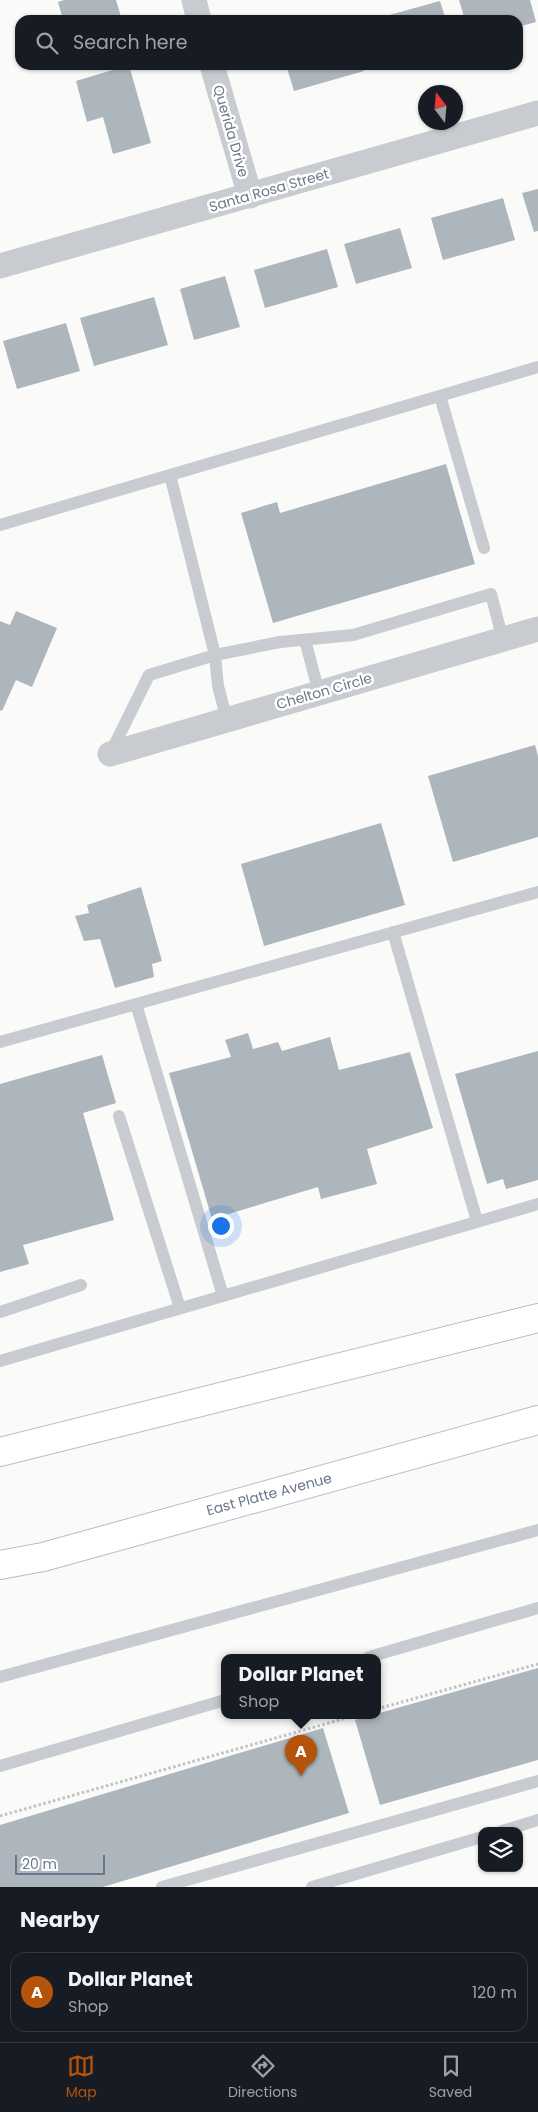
<!DOCTYPE html>
<html lang="en">
<head>
<meta charset="utf-8">
<style>
	body { margin:0; font-family:Poppins,sans-serif; background:#242831; color:#f1f3f6 }
	.controls { position:absolute; right:15px; bottom:15px; display:grid; overflow:hidden; border-radius:10px; box-shadow:0 1px 4px #0004 }
	.controls button { width:45px; height:45px; display:grid; place-items:center; padding:0; border:0; border-bottom:1px solid #363941; background:#171b24; color:#f1f3f6; font:25px sans-serif }
	.compass { position:absolute; left:418px; top:85px; width:45px; height:45px; border-radius:50%; background:#171b24; box-shadow:0 1px 4px #0004; rotate:344deg }
	.scale { position:absolute; left:15px; bottom:12px; width:90px; box-sizing:border-box; padding-left:5px; border:2px solid #68788a; border-top:0; font-size:14px; line-height:18px; white-space:nowrap; color:#68788a; -webkit-text-stroke:4px #fff; paint-order:stroke }
	.you { position:absolute; left:220px; top:1225px; width:18px; height:18px; margin:-12px; border:4px solid #fff; border-radius:50%; background:#1a73e8; box-shadow:0 0 0 8px #1a73e833 }
	.badge { display:grid; place-items:center; width:32px; height:32px; border-radius:50%; background:#b45309; color:#fff; font-size:16px; font-weight:700 }
	.pin { position:absolute; translate:-50% -41px; filter:drop-shadow(0 1px 2px #0008) }
	.pin::after { content:''; position:absolute; top:26px; width:18px; height:15px; background:inherit; clip-path:polygon(0 0,100% 0,50% 100%) }
	.popup { position:absolute; left:221px; top:1654px; width:160px; height:65px; box-sizing:border-box; display:grid; place-content:center; border-radius:10px; background:#171b24; filter:drop-shadow(0 1px 4px #0005); font-size:16px; white-space:nowrap; color:#9ea1a6 }
	.popup b { font-size:19px; color:#f1f3f6 }
	.popup::after { content:''; position:absolute; left:50%; top:100%; margin-left:-10px; border:10px solid transparent; border-top-color:#171b24 }
	.list { margin:0; padding:0; list-style:none }
	h2 { display:flex; justify-content:space-between; align-items:center; height:65px; margin:0; padding:0 20px; font-size:21px }
	h2 small { font-size:16px; font-weight:400; color:#9ea1a6 }
	.list li { display:grid; grid-template-columns:32px 1fr auto; gap:15px; align-items:center; box-sizing:border-box; height:80px; margin:0 10px 10px; padding:0 10px; border:1px solid #363941; border-radius:15px }
	.list b { display:block; font-size:19px; white-space:nowrap }
	.list p { margin:0; font-size:16px; white-space:nowrap; color:#9ea1a6 }
	.list em { font-size:16px; font-style:normal; color:#9ea1a6 }
	.icon { flex:none; width:28px; height:28px; fill:none; stroke:currentColor; stroke-width:2; stroke-linecap:round; stroke-linejoin:round }
	.map { position:relative; flex:none; width:538px; height:1887px; overflow:hidden }
	.search { position:absolute; background:#171b24; box-shadow:0 1px 4px #0004; left:15px; right:15px; top:15px; height:55px; display:flex; align-items:center; gap:12px; box-sizing:border-box; padding:0 18px; border-radius:15px; color:#9ea1a6; font-size:19px }
	.sheet { height:155px; background:#171b24 }
	nav { display:flex; justify-content:space-around; align-items:center; box-sizing:border-box; height:70px; border-top:1px solid #363941; background:#171b24; font-size:14px; color:#9ea1a6 }
	nav a { display:grid; justify-items:center; gap:2px }
	nav .on { color:#b45309 }
	.map>svg:first-child { display:block }
	.building { fill:#aeb6bd }
	.lines { fill:none; stroke-linecap:round; stroke-linejoin:round }
	.primary-casing { stroke:#b9bdc2; stroke-width:30 }
	.path { stroke:#bfc2c5; stroke-width:3; stroke-dasharray:2.5 2.5; stroke-linecap:butt }
	.lane { stroke:#c8cbcf; stroke-width:12 }
	.street { stroke:#c8cbcf; stroke-width:25 }
	.primary { stroke:#fff; stroke-width:28 }
	.labels { text-anchor:middle; stroke-width:5; stroke-linejoin:round; paint-order:stroke }
	.street-label { font-size:14px; fill:#68788a; stroke:#fff }
</style>
</head>
<body>
<div class="map">
<svg width="538" height="1887" viewBox="0 0 538 1887">
	<rect width="100%" height="100%" fill="#fafaf8"/>
	<!-- building -->
	<path class="building" d="M64 0H116L122 20H63L58 2Z
		M459 0H530L536 22 518 27V20H465Z
		M440 1 446 20H375V19Z
		M129 65 151 143 113 154 103 117 87 122 76 81Z
		M286 65H363L364 71 294 91Z
		M538 189V231L534 232 522 193Z
		M503 198 515 240 443 260 431 218Z
		M400 228 412 268 356 284 344 244Z
		M327 249 338 287 265 308 254 270Z
		M225 276 240 327 194 340 180 289Z
		M154 297 168 345 94 366 80 318Z
		M66 323 80 371 17 389 3 341Z
		M446 464 475 564 273 623 241 513 277 502 280 513Z
		M16 611 57 628 32 687 16 680 2 711 0 710V621L10 625Z
		M535 745 538 756V837L453 862 428 776Z
		M381 823 405 905 264 946 241 864Z
		M141 887 162 961 152 964 154 977 115 988 100 939 84 941 75 916 89 913 87 905Z
		M248 1033 253 1049 278 1042 282 1051 330 1037 339 1070 410 1052 433 1128 367 1149 377 1184 321 1199 318 1187 212 1219 169 1073 231 1057 225 1040Z
		M538 1051V1180L506 1189 503 1179 487 1184 455 1074Z
		M102 1055 116 1103 83 1113 114 1220 23 1245 29 1264 0 1272V1084Z
		M538 1668V1760L380 1805 355 1720Z
		M323 1728 349 1813 103 1887H0V1825Z"/>
	<g class="lines">
		<!-- primary casing -->
		<g class="primary-casing">
			<path id="primary" d="M0 1452 538 1318
				M0 1565 43 1557 538 1420"/>
		</g>
		<!-- path -->
		<path class="path" d="M377 1709 538 1664
			M0 1816 357 1715"/>
		<!-- lane -->
		<path class="lane" d="M440 396 484 548
			M0 525 538 367
			M305 640 319 693
			M227 720 218 686 215 655 280 642 353 635 491 594 503 640
			M111 752 149 675 215 655 170 475
			M393 932 477 1221
			M136 1004 223 1296
			M0 1042 538 892
			M119 1116 180 1308
			M0 1312 81 1285
			M0 1361 538 1204
			M369 1657 538 1608
			M0 1677 538 1530
			M0 1766 225 1700
			M502 1831 538 1820
			M162 1887 538 1781
			M312 1887 482 1837"/>
		<!-- street -->
		<path class="street" d="M194 0 199 20
			M212 65 250 196
			M0 266 538 113
			M110 754 538 629"/>
		<!-- primary -->
		<use href="#primary" class="primary"/>
	</g>
	<g class="labels">
		<!-- street labels -->
		<g class="street-label">
			<text transform="translate(231 131) rotate(74)" y="5">Querida Drive</text>
			<text transform="translate(269 190) rotate(-16)" y="5">Santa Rosa Street</text>
			<text transform="translate(324 691) rotate(-16)" y="5">Chelton Circle</text>
			<text transform="translate(269 1494) rotate(-15)" y="5">East Platte Avenue</text>
		</g>
	</g>
</svg>
<div class="controls">
<button><svg class="icon" aria-label="layers" viewBox="0 0 24 24"><path d="M12 4l9 5-9 5-9-5zM3 14l9 5 9-5"/></svg></button>
</div>
<svg class="compass" viewBox="-18 -18 36 36"><path d="M0-13l5 13h-10z" fill="#e53935"/><path d="M0 13l5-13h-10z" fill="#9ea1a6"/></svg>
<div class="scale">20 m</div>
<div class="you"></div>
<div class="pin badge" style="left:301px;top:1776px">A</div>
<div class="popup"><b>Dollar Planet</b>Shop</div>
<div class="search"><svg class="icon" aria-label="search" viewBox="0 0 24 24"><circle cx="10" cy="10" r="6"/><path d="M15 15l6 6"/></svg>Search here</div>
</div>
<section class="sheet">
<h2>Nearby<small></small></h2>
<ul class="list">
<li><span class="badge">A</span><div><b>Dollar Planet</b><p>Shop</p></div><em>120 m</em></li>
</ul>
</section>
<nav>
<a class="on"><svg class="icon" aria-label="map" viewBox="0 0 24 24"><path d="M3 6l6-2 6 2 6-2v14l-6 2-6-2-6 2zM9 4v14M15 6v14"/></svg>Map</a>
<a><svg class="icon" aria-label="directions" viewBox="0 0 24 24"><path d="M12 3l9 9-9 9-9-9zM9 14v-3h6M13 9l2 2-2 2"/></svg>Directions</a>
<a><svg class="icon" aria-label="saved" viewBox="0 0 24 24"><path d="M7 4h10v16l-5-4-5 4z"/></svg>Saved</a>
</nav>
</body>
</html>
